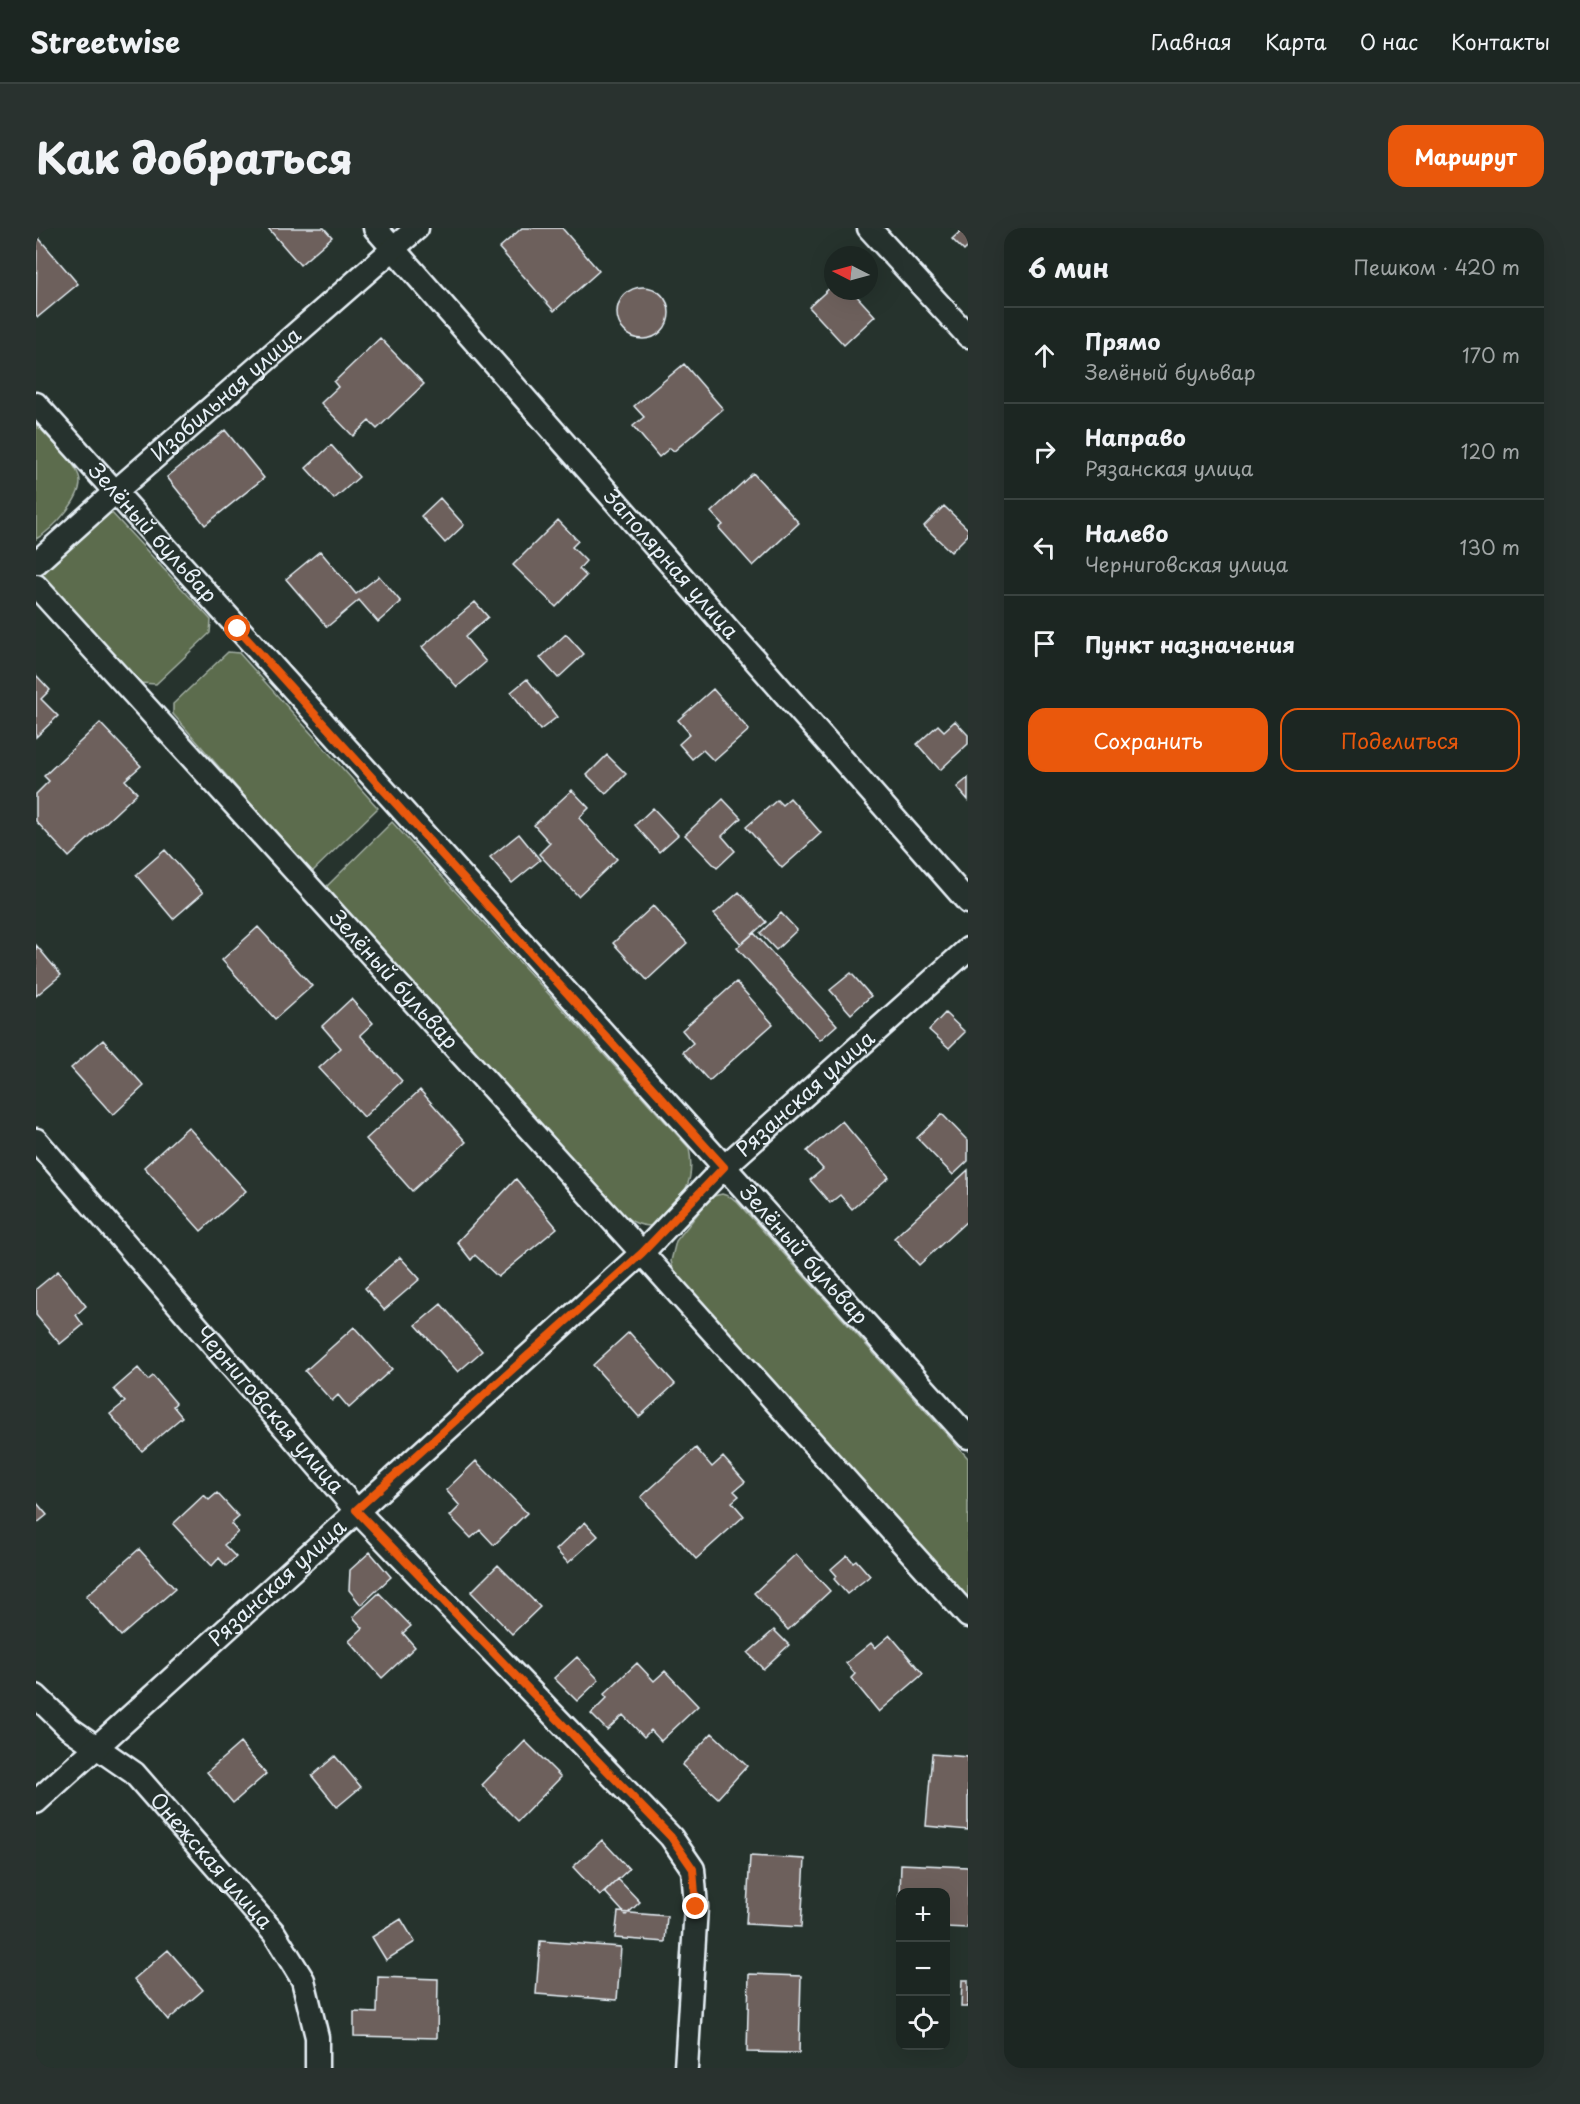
<!DOCTYPE html>
<html lang="ru">
<head>
<meta charset="utf-8">
<style>
	body { margin:0; font-family:"Playpen Sans",sans-serif; background:#29322f; color:#f1f3f6 }
	.controls { position:absolute; right:18px; bottom:18px; display:grid; overflow:hidden; border-radius:12px; box-shadow:0 6px 24px #0002 }
	.controls button { width:54px; height:54px; display:grid; place-items:center; padding:0; border:0; border-bottom:2px solid #3a4340; background:#1c2622; color:#f1f3f6; font:30px sans-serif }
	.compass { position:absolute; left:788px; top:18px; width:54px; height:54px; border-radius:50%; background:#1c2622; box-shadow:0 6px 24px #0002; rotate:276deg }
	.stop { position:absolute; width:18px; height:18px; margin:-14px; border:4px solid #ea580c; border-radius:50%; background:#fff }
	.stop.end { background:#ea580c; border-color:#fff; box-shadow:0 2px 6px #0008 }
	.list { margin:0; padding:0; list-style:none }
	h2 { display:flex; justify-content:space-between; align-items:center; height:78px; margin:0; padding:0 24px; font-size:26px }
	h2 small { font-size:20px; font-weight:400; color:#a0a5a5 }
	.list li { display:grid; grid-template-columns:39px 1fr auto; gap:18px; align-items:center; box-sizing:border-box; height:96px; padding:0 24px; border-top:2px solid #3a4340 }
	.list b { display:block; font-size:22px; white-space:nowrap }
	.list p { margin:0; font-size:20px; white-space:nowrap; color:#a0a5a5 }
	.list em { font-size:20px; font-style:normal; color:#a0a5a5 }
	.actions { display:flex; gap:12px; padding:18px 24px }
	.actions a { flex:1; padding:14px 0; border:2px solid #ea580c; border-radius:18px; text-align:center; font-size:21px; color:#ea580c }
	.actions .main { background:#ea580c; color:#fff }
	.icon { flex:none; width:33px; height:33px; fill:none; stroke:currentColor; stroke-width:2; stroke-linecap:round; stroke-linejoin:round }
	.map { position:relative; flex:none; width:932px; height:1840px; overflow:hidden; border-radius:18px }
	header { display:flex; align-items:center; gap:36px; box-sizing:border-box; height:84px; padding:0 30px; background:#1c2622; border-bottom:2px solid #3a4340 }
	header strong { font-size:28px }
	nav { display:flex; gap:33px; margin-inline-start:auto; font-size:21px }
	.intro { display:flex; align-items:center; justify-content:space-between; box-sizing:border-box; height:144px; padding:0 36px }
	h1 { margin:0; font-size:42px }
	.button { padding:15px 27px; border-radius:18px; background:#ea580c; color:#fff; font-size:21px; font-weight:700 }
	main { display:flex; gap:36px; padding:0 36px }
	aside { flex:1; background:#1c2622; border-radius:18px; box-shadow:0 6px 24px #0002 }
	.map>svg:first-child { display:block }
	.green { fill:#5c6c4e; stroke:#a2aea3; stroke-width:1.5 }
	.building { fill:#6d615c; stroke:#e8f1f8; stroke-width:1.5 }
	.lines { fill:none; stroke-linecap:round; stroke-linejoin:round }
	.street-casing { stroke:#e8f1f8; stroke-width:27 }
	.street { stroke:#26332d; stroke-width:22 }
	.route { stroke:#ea580c; stroke-width:8 }
	.labels { text-anchor:middle; stroke-width:4.5; stroke-linejoin:round; paint-order:stroke }
	.street-label { font-size:21px; fill:#e8f1f8; stroke:#26332d }
</style>
</head>
<body>
<header>
<strong>Streetwise</strong>
<nav><a>Главная</a><a>Карта</a><a>О нас</a><a>Контакты</a></nav>
</header>
<div class="intro"><h1>Как добраться</h1><a class="button">Маршрут</a></div>
<main>
<div class="map">
<svg width="932" height="1840" viewBox="0 0 932 1840">
	<rect width="100%" height="100%" fill="#26332d"/>
	<filter id="ink" filterUnits="userSpaceOnUse"><feTurbulence type="fractalNoise" baseFrequency=".0167" numOctaves="2"/><feDisplacementMap in="SourceGraphic" scale="12" xChannelSelector="R" yChannelSelector="G"/><feConvolveMatrix kernelMatrix="1 2 1 2 8 2 1 2 1" color-interpolation-filters="sRGB"/></filter>
	<g filter="url(#ink)">
		<!-- green -->
		<path class="green" d="M0 196C12 210 37 231 43 248 50 268 16 302 0 311Z
			M75 284 175 392 174 405 120 456 104 455 6 347Z
			M192 424 203 425 342 580 275 645 137 486V476Z
			M356 594 653 920C661 961 643 972 616 998 603 998 596 994 586 986L289 660Z
			M686 966 695 969 702 975 932 1230V1372L638 1044 635 1033 640 1013 671 974 678 968Z"/>
		<!-- building -->
		<path class="building" d="M232 0H288L296 9 264 37Z
			M486 0H526L563 43 518 83 463 20Z
			M928 0H932V19L928 23 916 11Z
			M1 8 42 56 2 89 0 87Z
			M797 57V63H816L839 88 808 117 773 79Z
			M581 85a26 26 0 1 1 52 0a26 26 0 1 1-52 0Z
			M344 110 388 156 341 201 333 193 317 208 285 175 302 159 298 154Z
			M648 136 687 181 638 223 634 220 623 229 597 198 608 189 598 178Z
			M189 202 228 250 169 297 131 249Z
			M295 217 323 249 298 271 270 240Z
			M717 245 763 295 717 338 683 300 687 297 675 284Z
			M404 270 428 297 409 315 385 288Z
			M908 278 932 301V307L915 324 888 298Z
			M522 292 542 313 536 319 550 333 543 341 550 348 520 379 477 337Z
			M284 323 320 366 343 348 365 374 342 394 323 372 291 399 250 351Z
			M439 374 452 389 429 409 450 434 421 459 386 419Z
			M530 406 548 426 522 450 504 430Z
			M0 447 14 462 5 471 22 488 0 509Z
			M491 451 521 489 504 502 475 464Z
			M677 461 713 502 678 533 667 522 656 531 643 516 654 506 642 492Z
			M919 493 932 507V516L904 542 881 516 902 497 908 503Z
			M64 495 105 538 89 552 101 565 33 629 0 593V566L13 553 8 548Z
			M571 527 590 546 570 566 551 547Z
			M932 550V572L921 559Z
			M536 562 553 580 543 590 581 631 542 668 503 626 514 615 498 597Z
			M754 570 785 605 746 640 710 599 741 572 746 577Z
			M687 571 705 590 686 608 699 623 681 640 649 607Z
			M617 580 642 607 623 624 599 597Z
			M483 606 504 632 476 655 454 629Z
			M129 622 167 665 137 691 100 647Z
			M703 664 730 694 705 716 678 686Z
			M617 678 651 715 611 752 577 715Z
			M745 685 761 702 740 722 724 705Z
			M222 699 276 758 239 791 186 732Z
			M718 705 801 797 784 812 701 720Z
			M0 717 25 747 0 768Z
			M815 745 835 768 815 786 794 762Z
			M700 754 737 796 673 853 647 824 657 815 646 802Z
			M315 771 337 795 324 807 366 853 328 889 283 840 305 820 286 798Z
			M909 785 929 804 913 820 893 802Z
			M67 812 108 858 77 887 35 840Z
			M384 862 430 914 376 963 330 911Z
			M906 886 932 913V933L917 947 881 910Z
			M806 893 853 949 816 981 804 967 794 975 774 952 787 941 771 923Z
			M152 899 210 963 165 1003 108 939Z
			M932 942V992L883 1037 858 1010Z
			M480 951 521 1000 462 1049 439 1027 435 1032 421 1014Z
			M364 1029 384 1051 348 1082 329 1060Z
			M22 1043 50 1078 40 1087 47 1097 24 1116 0 1087V1061Z
			M405 1076 446 1123 422 1144 380 1097Z
			M318 1099 356 1141 313 1180 302 1167 296 1173 269 1143Z
			M593 1104 639 1156 603 1189 557 1137Z
			M102 1140 112 1152 117 1148 140 1175 137 1178 146 1189 106 1223 74 1186 89 1174 78 1161Z
			M660 1220 676 1239 687 1229 709 1254 698 1263 703 1268 696 1274 708 1288 660 1331 605 1269Z
			M440 1233 491 1285 458 1317 444 1302 435 1310 414 1288 424 1278 410 1262Z
			M181 1265 203 1289 195 1296 202 1304 188 1317 200 1329 190 1338 183 1330 176 1338 137 1296 168 1267 173 1272Z
			M0 1274 11 1287 0 1296Z
			M549 1294 562 1308 532 1335 520 1322Z
			M103 1321 139 1361 85 1408 50 1368Z
			M334 1324 355 1349 325 1377 313 1362 314 1342Z
			M760 1326 794 1363 752 1402 718 1365Z
			M811 1327 817 1334 820 1332 834 1348 811 1366 798 1351 801 1348 795 1341Z
			M462 1337 504 1379 476 1406 435 1364Z
			M343 1365 375 1398 367 1405 379 1419 346 1450 313 1413 327 1400 317 1389Z
			M738 1402 753 1417 727 1441 712 1425Z
			M854 1407 887 1446 843 1484 815 1450 819 1446 810 1435 835 1415 839 1420Z
			M541 1429 563 1452 541 1473 518 1450Z
			M601 1435 618 1453 629 1443 662 1478 625 1513 615 1502 608 1509 587 1487 571 1502 555 1486 571 1470 568 1466Z
			M676 1505 711 1538 682 1570 646 1537Z
			M489 1513 525 1549 482 1593 446 1557Z
			M204 1515 230 1546 197 1575 171 1544Z
			M896 1526 932 1529V1602L890 1598Z
			M299 1528 325 1559 301 1579 276 1548Z
			M566 1612 593 1641 564 1668 537 1639Z
			M714 1628 769 1631 765 1699 710 1696Z
			M865 1636 932 1639 931 1700 909 1699V1664H864V1697H863Z
			M582 1651 604 1674 590 1687 569 1664Z
			M582 1684 631 1688 629 1714 579 1710Z
			M365 1691 379 1714 350 1732 336 1709Z
			M504 1713 585 1719 581 1772 500 1766Z
			M132 1722 167 1762 132 1792 98 1751Z
			M713 1746 765 1748 763 1825 711 1824Z
			M342 1749 402 1751 401 1810 318 1808V1784L341 1785Z
			M926 1752H932V1779H925Z"/>
		<g class="lines">
			<!-- street casing -->
			<g class="street-casing">
				<g id="street">
					<path id="s1" d="M339 0 932 674"/>
					<path d="M833 0 932 108"/>
					<path id="s2" d="M0 176 932 1209"/>
					<path id="s3" d="M0 335 79 264 381 0"/>
					<path id="s4" d="M0 358 606 1025 932 1388"/>
					<path id="s5" d="M0 912 320 1282 635 1609 657 1641 660 1679 650 1840"/>
					<path id="s6" d="M0 1468 33 1500 98 1545 238 1705 267 1752 281 1809V1840"/>
					<path id="s7" d="M0 1574 606 1025 688 939 932 721"/>
				</g>
			</g>
			<!-- street -->
			<use href="#street" class="street"/>
		</g>
	</g>
	<g class="lines" filter="url(#ink)">
		<!-- route -->
		<path class="route" d="M202 401 688 939 606 1025 320 1282 635 1609 657 1641 660 1679"/>
	</g>
	<g class="labels">
		<!-- street labels -->
		<g class="street-label">
			<text dy="7" stroke="none"><textPath href="#s3" startOffset="254">Изобильная улица</textPath></text>
			<text dy="7" stroke="none"><textPath href="#s2" startOffset="174">Зелёный бульвар</textPath></text>
			<text dy="7" stroke="none"><textPath href="#s1" startOffset="448">Заполярная улица</textPath></text>
			<text dy="7" stroke="none"><textPath href="#s4" startOffset="532">Зелёный бульвар</textPath></text>
			<text dy="7" stroke="none"><textPath href="#s7" startOffset="1046">Рязанская улица</textPath></text>
			<text dy="7" stroke="none"><textPath href="#s2" startOffset="1146">Зелёный бульвар</textPath></text>
			<text dy="7" stroke="none"><textPath href="#s5" startOffset="357">Черниговская улица</textPath></text>
			<text dy="7" stroke="none"><textPath href="#s7" startOffset="326">Рязанская улица</textPath></text>
			<text dy="7" stroke="none"><textPath href="#s6" startOffset="242">Онежская улица</textPath></text>
		</g>
	</g>
</svg>
<div class="controls">
<button>+</button>
<button>−</button>
<button><svg class="icon" aria-label="locate" viewBox="0 0 24 24"><circle cx="12" cy="12" r="6"/><path d="M12 2v4M12 18v4M2 12h4M18 12h4"/></svg></button>
</div>
<svg class="compass" viewBox="-18 -18 36 36"><path d="M0-13l5 13h-10z" fill="#e53935"/><path d="M0 13l5-13h-10z" fill="#a0a5a5"/></svg>
<div class="stop" style="left:202px;top:401px"></div>
<div class="stop end" style="left:660px;top:1679px"></div>
</div>
<aside>
<h2>6 мин<small>Пешком · 420 m</small></h2>
<ul class="list">
<li><svg class="icon" aria-label="ahead" viewBox="0 0 24 24"><path d="M12 20V5M6 11l6-6 6 6"/></svg><div><b>Прямо</b><p>Зелёный бульвар</p></div><em>170 m</em></li>
<li><svg class="icon" aria-label="right" viewBox="0 0 24 24"><path d="M7 20v-9h11M14 6l5 5-5 5"/></svg><div><b>Направо</b><p>Рязанская улица</p></div><em>120 m</em></li>
<li><svg class="icon" aria-label="left" viewBox="0 0 24 24"><path d="M17 20v-9H6M10 6l-5 5 5 5"/></svg><div><b>Налево</b><p>Черниговская улица</p></div><em>130 m</em></li>
<li><svg class="icon" aria-label="arrive" viewBox="0 0 24 24"><path d="M6 21V4h12l-3 4 3 4H6"/></svg><div><b>Пункт назначения</b></div></li>
</ul>
<div class="actions"><a class="main">Сохранить</a><a>Поделиться</a></div>
</aside>
</main>
</body>
</html>
